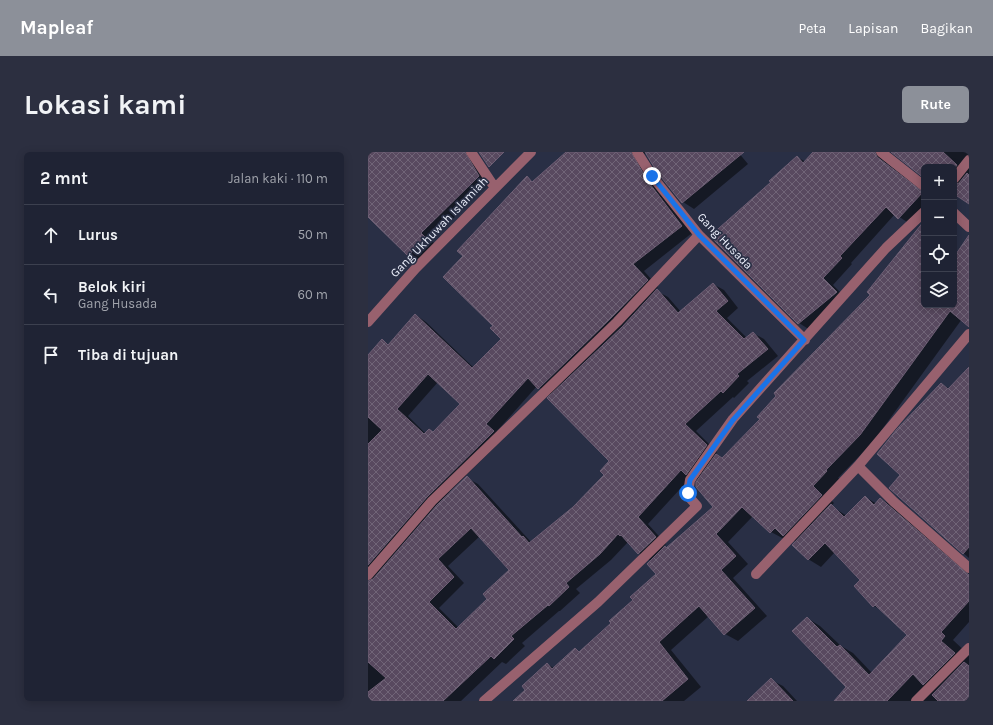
<!DOCTYPE html>
<html lang="id">
<head>
<meta charset="utf-8">
<style>
	body { margin:0; font-family:Karla,sans-serif; background:#2c2f40; color:#f1f3f6 }
	.controls { position:absolute; right:12px; top:12px; display:grid; overflow:hidden; border-radius:6px; box-shadow:0 2px 10px #0003 }
	.controls button { width:36px; height:36px; display:grid; place-items:center; padding:0; border:0; border-bottom:1px solid #3c404f; background:#1f2334; color:#f1f3f6; font:20px sans-serif }
	.stop { position:absolute; width:12px; height:12px; margin:-9px; border:3px solid #1a73e8; border-radius:50%; background:#fff }
	.stop.end { background:#1a73e8; border-color:#fff; box-shadow:0 1px 4px #0008 }
	.list { margin:0; padding:0; list-style:none }
	h2 { display:flex; justify-content:space-between; align-items:center; height:52px; margin:0; padding:0 16px; font-size:17px }
	h2 small { font-size:13px; font-weight:400; color:#a1a4ac }
	.list li { display:grid; grid-template-columns:26px 1fr auto; gap:12px; align-items:center; box-sizing:border-box; height:60px; padding:0 16px; border-top:1px solid #3c404f }
	.list b { display:block; font-size:15px; white-space:nowrap }
	.list p { margin:0; font-size:13px; white-space:nowrap; color:#a1a4ac }
	.list em { font-size:13px; font-style:normal; color:#a1a4ac }
	.icon { flex:none; width:22px; height:22px; fill:none; stroke:currentColor; stroke-width:2; stroke-linecap:round; stroke-linejoin:round }
	.map { position:relative; flex:none; width:601px; height:549px; overflow:hidden; border-radius:6px }
	header { display:flex; align-items:center; gap:24px; box-sizing:border-box; height:56px; padding:0 20px; background:#8c9099; color:#fff }
	header strong { font-size:19px }
	nav { display:flex; gap:22px; margin-inline-start:auto; font-size:14px }
	.intro { display:flex; align-items:center; justify-content:space-between; box-sizing:border-box; height:96px; padding:0 24px }
	h1 { margin:0; font-size:28px }
	.button { padding:10px 18px; border-radius:6px; background:#8c9099; color:#fff; font-size:14px; font-weight:700 }
	main { display:flex; gap:24px; padding:0 24px }
	aside { flex:1; background:#1f2334; border-radius:6px; box-shadow:0 2px 10px #0003 }
	.map>svg:first-child { display:block }
	.shadow { fill:#0007; fill-rule:evenodd }
	.building { fill:url(#building-cross-hatch); stroke:#6d5e74; fill-rule:evenodd }
	.lines { fill:none; stroke-linecap:round; stroke-linejoin:round }
	.minor { stroke:#98616e; stroke-width:10 }
	.route { stroke:#1a73e8; stroke-width:5 }
	.labels { text-anchor:middle; stroke-width:3.5; stroke-linejoin:round; paint-order:stroke }
	.street-label { font-size:12px; fill:#eef1fd; stroke:#292f45 }
</style>
</head>
<body>
<header>
<strong>Mapleaf</strong>
<nav><a>Peta</a><a>Lapisan</a><a>Bagikan</a></nav>
</header>
<div class="intro"><h1>Lokasi kami</h1><a class="button">Rute</a></div>
<main>
<aside>
<h2>2 mnt<small>Jalan kaki · 110 m</small></h2>
<ul class="list">
<li><svg class="icon" aria-label="ahead" viewBox="0 0 24 24"><path d="M12 20V5M6 11l6-6 6 6"/></svg><div><b>Lurus</b></div><em>50 m</em></li>
<li><svg class="icon" aria-label="left" viewBox="0 0 24 24"><path d="M17 20v-9H6M10 6l-5 5 5 5"/></svg><div><b>Belok kiri</b><p>Gang Husada</p></div><em>60 m</em></li>
<li><svg class="icon" aria-label="arrive" viewBox="0 0 24 24"><path d="M6 21V4h12l-3 4 3 4H6"/></svg><div><b>Tiba di tujuan</b></div></li>
</ul>
</aside>
<div class="map">
<svg width="601" height="549" viewBox="0 0 601 549">
	<defs>
		<pattern id="building-cross-hatch" width="8" height="8" patternUnits="userSpaceOnUse"><rect width="8" height="8" fill="#58495f"/><path d="M0 0l8 8M0 8l8-8" fill="none" stroke="#706477"/></pattern>
	</defs>
	<rect width="100%" height="100%" fill="#292f45"/>
	<!-- shadow -->
	<path class="shadow" d="M0 0H99L122 31 63 88 68 93 51 110 40 104 0 63Z
		M199 0H370L380 12 326 57 315 50 290 20 278 1 274 3 324 81 276 119 290 135 287 138 300 145 313 160 345 132 356 138 370 156 359 166 379 186 385 181 396 187 410 204 379 229 381 231 366 246 365 245 328 279 349 300 348 302 354 306 393 267 556 85V153H586V106L601 111V173L594 167 505 290 470 326 472 327 457 342 466 351 463 354 479 364 497 345 509 352 513 347 525 354 601 422V470L585 488 601 503V549H467L480 535 439 466 452 474 473 494 485 501 504 521 541 483 515 459 506 454 494 428 467 400 453 415 440 407 428 390 418 385 416 387 403 380 385 364 360 390 380 412 365 426 399 464 370 489 357 482 341 464 303 498 333 535 316 549H146L159 538 179 512 186 516 207 497 212 500 245 471 290 422 283 409 271 401 260 390 243 408 208 437 212 441 192 459H191L154 491 157 494 138 512 134 510 93 549H0V204L14 188 21 193 48 163 58 170 106 216 134 187 126 174 148 52ZM70 230 94 252 66 280 58 282 40 264ZM169 234 184 244 243 309 237 323 192 370 163 390 110 332 99 326 83 341 81 340 136 286 129 279ZM323 325 330 329 346 355 299 397 295 395 298 392 280 372ZM112 384 143 418 120 447 91 476 71 456 96 431 80 414Z
		M447 0H521L517 6 520 12 556 40V57L542 72 527 62 483 111 484 112 465 133 479 147 442 178 431 171 404 30 429 5 438 10Z
		M523 0H601V51L586 41V15H556V24L525 0Z
		M601 217V406L522 336 533 323 573 232 582 237Z
		M403 528 415 534 429 549H385Z"/>
	<!-- building -->
	<path class="building" d="M0 0H97L111 24 53 81 58 86 40 104 0 65Z
		M111 0H136L121 15Z
		M198 0H263L279 28 314 74 265 112 280 128 244 165 170 237 160 226 118 272 126 279 59 345 0 413V292L14 278 0 265V203L14 187 20 193 47 162 104 216 133 187 122 176 125 174 75 125 95 104 89 99 159 24 164 30ZM60 222 92 252 65 280 61 277 56 282 29 257Z
		M277 0H376L314 51 289 20Z
		M445 0H507L509 5 555 40 530 67 518 55 472 104 474 106 455 126 469 140 430 172 342 84 403 30 401 29 429 4 435 11Z
		M523 0H575L589 13 586 17V15H556V26Z
		M599 21 601 23V52L586 42V33L591 31Z
		M556 69V153H586V105L601 83V175L582 159 492 283 458 318 459 319 445 334 454 343 415 384 407 376 402 381 374 355 348 382 368 404 353 418 387 456 356 483 331 454 291 490 320 527 294 549H145L157 538 154 534 179 511 184 517 207 496 211 500 243 471 241 469 265 448 262 445 288 422 279 412 297 394 298 396 345 355 328 335V330L348 302 354 306 392 267 389 265 408 244 406 241 502 143 499 140Z
		M345 131 360 149 348 159 376 187 385 180 400 197 369 222 371 224 355 241 353 239 317 272 339 293 318 323 313 318 270 365 288 385 270 402 253 383 252 384 250 382 232 402 198 431 201 435 181 454 180 453 143 484 146 487 126 507 123 504 75 549H0V540L18 526 0 510V429L5 427 69 353 99 324 154 385 155 384 161 391 205 355 236 323 232 319 241 309 179 246 254 175 289 137 310 161ZM103 376 141 418 115 442 119 447 88 477 61 450 86 425 70 407Z
		M601 215V395L595 402 521 336 532 323 509 302 529 277 573 231 580 237Z
		M497 344 506 353 512 346 601 423V449L573 480 577 484 573 489 587 501 555 533 545 522 519 549H466L478 535 424 479 439 465 469 495 472 493 501 523 539 483 507 453 505 455 486 434 492 428 457 391 440 408 424 393 463 352 476 365Z
		M596 510 601 514V549H570L564 543Z
		M403 526 425 549H379Z"/>
	<g class="lines">
		<!-- minor -->
		<path class="minor" d="M103 0 127 36
			M269 0 284 24 331 83 437 188
			M513 0 556 34
			M586 27 601 8
			M586 61 601 75
			M0 170 48 116 163 0
			M490 314 526 350 601 416
			M388 422 490 314 601 182
			M0 423 64 349 249 170 331 83
			M116 549 230 450 329 354 321 345 320 341 322 328 365 267 518 96 556 60
			M548 549 601 496"/>
	</g>
	<g class="lines">
		<!-- route -->
		<path class="route" d="M284 24 331 83 436 188 365 268 322 328 320 341"/>
	</g>
	<g class="labels">
		<!-- street labels -->
		<g class="street-label">
			<text transform="translate(71 75) rotate(-46)" y="4">Gang Ukhuwah Islamiah</text>
			<text transform="translate(357 89) rotate(46)" y="4">Gang Husada</text>
		</g>
	</g>
</svg>
<div class="controls">
<button>+</button>
<button>−</button>
<button><svg class="icon" aria-label="locate" viewBox="0 0 24 24"><circle cx="12" cy="12" r="6"/><path d="M12 2v4M12 18v4M2 12h4M18 12h4"/></svg></button>
<button><svg class="icon" aria-label="layers" viewBox="0 0 24 24"><path d="M12 4l9 5-9 5-9-5zM3 14l9 5 9-5"/></svg></button>
</div>
<div class="stop" style="left:320px;top:341px"></div>
<div class="stop end" style="left:284px;top:24px"></div>
</div>
</main>
</body>
</html>
